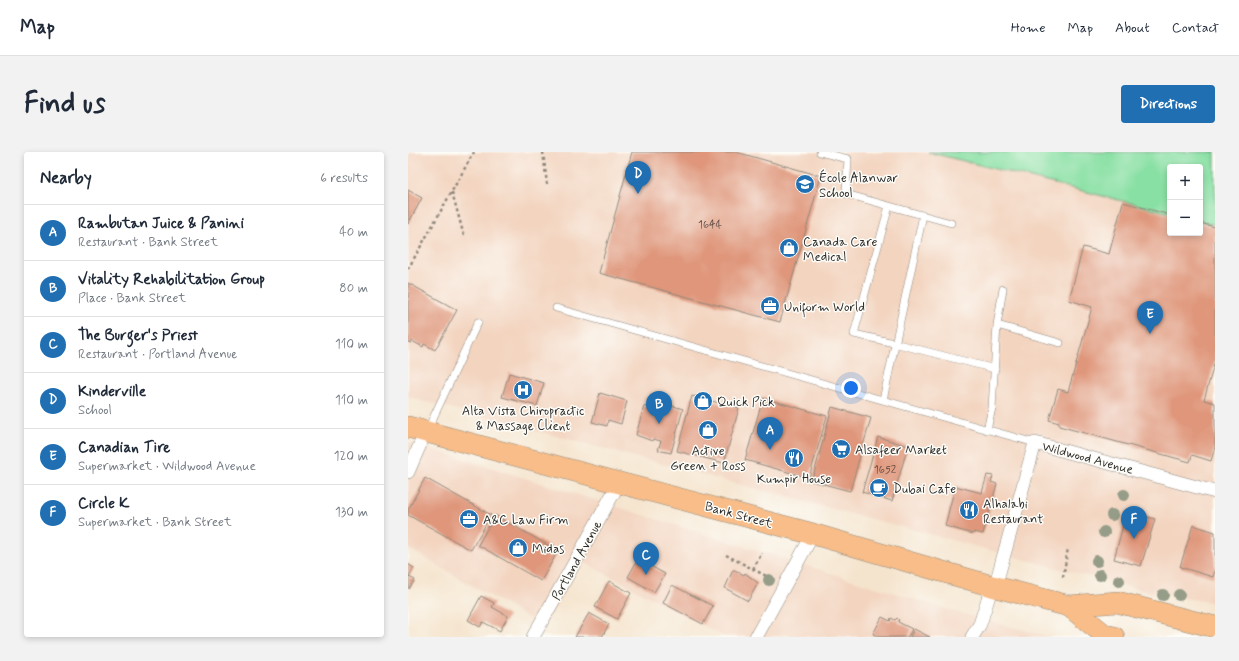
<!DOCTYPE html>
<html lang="en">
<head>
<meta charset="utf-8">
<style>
	body { margin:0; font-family:Mynerve,sans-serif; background:#f2f2f3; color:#1f2937 }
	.controls { position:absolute; right:12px; top:12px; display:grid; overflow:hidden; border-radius:4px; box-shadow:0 2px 6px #0003 }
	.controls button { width:36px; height:36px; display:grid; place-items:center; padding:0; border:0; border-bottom:1px solid #e0e1e3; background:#fff; color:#1f2937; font:20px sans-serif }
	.you { position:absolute; left:443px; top:236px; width:14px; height:14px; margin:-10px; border:3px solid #fff; border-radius:50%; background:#1a73e8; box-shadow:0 0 0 6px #1a73e833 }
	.badge { display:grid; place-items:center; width:26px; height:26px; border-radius:50%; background:#1f6fb2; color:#fff; font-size:13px; font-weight:700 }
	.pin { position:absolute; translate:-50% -33px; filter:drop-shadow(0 1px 2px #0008) }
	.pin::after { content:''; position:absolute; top:21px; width:14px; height:12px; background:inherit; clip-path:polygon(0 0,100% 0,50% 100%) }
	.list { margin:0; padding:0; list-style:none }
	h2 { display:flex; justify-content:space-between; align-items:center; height:52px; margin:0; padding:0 16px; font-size:17px }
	h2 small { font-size:13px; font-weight:400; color:#747a83 }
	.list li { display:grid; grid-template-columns:26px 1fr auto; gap:12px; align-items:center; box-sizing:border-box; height:56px; padding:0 16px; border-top:1px solid #e0e1e3 }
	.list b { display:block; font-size:15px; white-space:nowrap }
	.list p { margin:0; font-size:13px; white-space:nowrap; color:#747a83 }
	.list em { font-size:13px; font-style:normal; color:#747a83 }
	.map { position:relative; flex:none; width:807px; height:485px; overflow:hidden; border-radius:4px }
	header { display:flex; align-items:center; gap:24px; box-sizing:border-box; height:56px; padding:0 20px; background:#fff; border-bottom:1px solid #e0e1e3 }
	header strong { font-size:19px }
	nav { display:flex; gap:22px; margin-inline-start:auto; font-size:14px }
	.intro { display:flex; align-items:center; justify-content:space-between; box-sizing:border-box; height:96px; padding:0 24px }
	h1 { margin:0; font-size:28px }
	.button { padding:10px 18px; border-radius:4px; background:#1f6fb2; color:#fff; font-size:14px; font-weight:700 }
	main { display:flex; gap:24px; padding:0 24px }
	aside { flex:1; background:#fff; border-radius:4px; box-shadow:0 2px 6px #0003 }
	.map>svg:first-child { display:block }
	.built { fill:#f3d4bf }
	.green { fill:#89e0a4; stroke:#5a8668 }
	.building { fill:#df967a }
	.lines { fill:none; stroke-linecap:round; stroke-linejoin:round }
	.service-casing { stroke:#90887c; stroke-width:8 }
	.minor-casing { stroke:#90887c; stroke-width:14 }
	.primary-casing { stroke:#90887c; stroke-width:22 }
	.path { stroke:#90887c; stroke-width:2.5; stroke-dasharray:3 3; stroke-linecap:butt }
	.service { stroke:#fff; stroke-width:7 }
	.minor { stroke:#fff; stroke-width:13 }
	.primary { stroke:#f8bd88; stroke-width:21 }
	.tree { fill:#959c88 }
	.labels { text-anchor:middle; stroke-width:3; stroke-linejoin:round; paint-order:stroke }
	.number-label { font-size:11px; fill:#58463f }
	.poi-label { font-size:13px; fill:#2b2b2b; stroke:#fdfcf7; text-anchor:start }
	.street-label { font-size:13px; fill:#2b2b2b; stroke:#fdfcf7 }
</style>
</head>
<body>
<header>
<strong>Map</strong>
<nav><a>Home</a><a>Map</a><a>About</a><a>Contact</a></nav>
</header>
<div class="intro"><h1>Find us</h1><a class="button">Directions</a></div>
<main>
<aside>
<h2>Nearby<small>6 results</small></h2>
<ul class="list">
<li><span class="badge">A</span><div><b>Rambutan Juice &amp; Panini</b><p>Restaurant · Bank Street</p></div><em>40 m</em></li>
<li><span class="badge">B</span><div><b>Vitality Rehabilitation Group</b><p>Place · Bank Street</p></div><em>80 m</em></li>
<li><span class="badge">C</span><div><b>The Burger's Priest</b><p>Restaurant · Portland Avenue</p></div><em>110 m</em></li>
<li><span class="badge">D</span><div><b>Kinderville</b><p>School</p></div><em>110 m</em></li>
<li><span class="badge">E</span><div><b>Canadian Tire</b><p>Supermarket · Wildwood Avenue</p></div><em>120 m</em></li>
<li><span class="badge">F</span><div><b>Circle K</b><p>Supermarket · Bank Street</p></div><em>130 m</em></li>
</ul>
</aside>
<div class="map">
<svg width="807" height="485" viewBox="0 0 807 485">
	<rect width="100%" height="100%" fill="#fdfcf7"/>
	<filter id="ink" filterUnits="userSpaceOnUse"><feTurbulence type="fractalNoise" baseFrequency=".025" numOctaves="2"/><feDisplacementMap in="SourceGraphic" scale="8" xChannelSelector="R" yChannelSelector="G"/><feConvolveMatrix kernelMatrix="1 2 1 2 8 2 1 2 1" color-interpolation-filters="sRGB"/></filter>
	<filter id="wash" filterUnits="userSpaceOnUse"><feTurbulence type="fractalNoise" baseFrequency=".012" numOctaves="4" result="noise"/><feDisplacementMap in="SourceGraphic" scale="16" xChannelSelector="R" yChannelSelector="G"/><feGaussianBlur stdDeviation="0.9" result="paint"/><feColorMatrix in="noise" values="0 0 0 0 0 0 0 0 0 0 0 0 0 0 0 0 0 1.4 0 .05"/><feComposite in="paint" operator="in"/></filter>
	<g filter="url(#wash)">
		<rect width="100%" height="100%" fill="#f5e4cd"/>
		<!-- built -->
		<path class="built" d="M0 0H520L762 61V81H792V69L807 73V451L744 441 0 245Z
			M0 290 551 461 641 485H384L377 482 363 485H317L174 409 136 475 0 396Z"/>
		<!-- green -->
		<path class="green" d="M520 0H807V73L792 69V15H762V61Z"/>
		<g id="blocks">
			<!-- building -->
			<path class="building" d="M224 0H328L413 24 372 170 191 121Z
				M0 38 14 46 0 72Z
				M715 50 762 63V81H792V71L807 75V209L796 248 807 251V295L803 309 784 303 782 310 651 274V271L641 268 650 237 660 240 684 155 661 148 675 95 701 102Z
				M0 131 49 158 27 198 16 192 15 195 4 189 3 191 0 190Z
				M101 221 136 231 129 254 94 245Z
				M192 241 219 249 213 272 200 268 199 274 184 270Z
				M284 244 331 256 316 311 269 299Z
				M355 246 419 264 401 326 337 308Z
				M262 253 275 257 263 301 250 298 253 289 245 287 244 289 228 283 236 254 260 261Z
				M424 255 463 266 442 339 404 329Z
				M470 285 500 294 484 349 454 340Z
				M579 323 585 324 583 330 589 332 575 382 566 380 565 382 537 374 547 334 574 341Z
				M17 326 83 363 63 398 0 363V358Z
				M719 359 747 367 733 414 706 407Z
				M87 363 150 399 133 429 70 393Z
				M785 373 807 380V419L805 425 772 415Z
				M230 407 257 422 246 440 220 425Z
				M0 412 6 416 1 425 7 428 1 437Z
				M325 418H327L336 423 337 421 350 431 340 449 317 436Z
				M201 429 223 441 209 467 187 455Z
				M264 433 305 454 295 472 255 451Z
				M73 444 86 451 84 455 100 464 92 479 75 470 72 475 60 468Z
				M181 461 201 472 194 485H167Z
				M474 465 482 469 483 466 487 468 489 466 491 468 490 470 504 477 500 485H471L465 482Z
				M506 477 522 485H502Z"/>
		</g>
	</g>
	<g filter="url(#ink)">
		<use href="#blocks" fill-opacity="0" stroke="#90887c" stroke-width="1"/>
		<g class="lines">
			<!-- service casing -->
			<g class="service-casing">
				<path id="service" d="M412 0 440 7 438 42 543 71
					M481 54 446 182 486 191 587 217
					M148 156 627 291
					M589 173 652 191
					M475 248 515 63
					M579 278 584 256 589 173 595 137
					M19 279 70 170"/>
			</g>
			<!-- minor casing -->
			<g class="minor-casing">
				<path id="minor" d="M0 320 18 279
					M587 435 627 291 807 340
					M125 485 211 331
					M348 485 405 382
					M564 485 572 472 584 434"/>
			</g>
			<!-- primary casing -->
			<g class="primary-casing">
				<path id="primary" d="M0 275 405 382 584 434 661 454 709 450 807 475
					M661 454 697 483 706 485"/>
			</g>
			<!-- path -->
			<path class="path" d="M135 0 139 32
				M44 40 56 84
				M0 117 66 0
				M318 403 364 427
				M345 417 354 401
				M655 425 660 396"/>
			<!-- service -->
			<use href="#service" class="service"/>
			<!-- minor -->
			<use href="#minor" class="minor"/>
			<!-- primary -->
			<use href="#primary" class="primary"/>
		</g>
		<!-- trees -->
		<g class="tree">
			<circle cx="716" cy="343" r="6"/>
			<circle cx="704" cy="363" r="6"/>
			<circle cx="696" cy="380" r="6"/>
			<circle cx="689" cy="409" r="6"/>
			<circle cx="692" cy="423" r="6"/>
			<circle cx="361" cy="428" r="6"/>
			<circle cx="711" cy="429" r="6"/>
			<circle cx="755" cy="443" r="6"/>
			<circle cx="771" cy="443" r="6"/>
		</g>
	</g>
	<!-- icons -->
	<defs>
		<g id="school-disc" transform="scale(1)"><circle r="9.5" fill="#1f6fb2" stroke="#fdfcf7"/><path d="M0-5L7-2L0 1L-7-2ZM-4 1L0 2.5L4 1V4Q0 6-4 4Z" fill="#fff"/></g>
		<g id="shop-disc" transform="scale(1)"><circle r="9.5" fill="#1f6fb2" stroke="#fdfcf7"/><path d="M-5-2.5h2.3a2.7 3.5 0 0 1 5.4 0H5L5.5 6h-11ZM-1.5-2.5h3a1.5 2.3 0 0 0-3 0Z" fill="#fff"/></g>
		<g id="office-disc" transform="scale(1)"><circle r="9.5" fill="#1f6fb2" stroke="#fdfcf7"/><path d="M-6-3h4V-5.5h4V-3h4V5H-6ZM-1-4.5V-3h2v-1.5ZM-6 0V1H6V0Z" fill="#fff"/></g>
		<g id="hospital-disc" transform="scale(1)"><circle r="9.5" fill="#1f6fb2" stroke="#fdfcf7"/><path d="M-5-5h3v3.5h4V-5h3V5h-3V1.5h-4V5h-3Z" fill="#fff"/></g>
		<g id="supermarket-disc" transform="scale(1)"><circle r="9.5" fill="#1f6fb2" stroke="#fdfcf7"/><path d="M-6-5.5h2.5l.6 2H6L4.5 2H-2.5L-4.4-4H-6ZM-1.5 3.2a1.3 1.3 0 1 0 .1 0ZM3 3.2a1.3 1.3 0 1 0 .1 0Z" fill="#fff"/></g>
		<g id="restaurant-disc" transform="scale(1)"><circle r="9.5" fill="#1f6fb2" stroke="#fdfcf7"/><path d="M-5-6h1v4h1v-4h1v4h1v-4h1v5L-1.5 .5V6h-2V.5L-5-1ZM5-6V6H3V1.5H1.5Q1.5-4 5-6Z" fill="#fff"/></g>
		<g id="cafe-disc" transform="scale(1)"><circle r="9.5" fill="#1f6fb2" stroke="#fdfcf7"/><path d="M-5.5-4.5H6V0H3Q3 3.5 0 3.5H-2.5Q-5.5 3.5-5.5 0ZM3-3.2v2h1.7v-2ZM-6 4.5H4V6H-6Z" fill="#fff"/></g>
	</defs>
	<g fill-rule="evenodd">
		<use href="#school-disc" x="397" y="32"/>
		<use href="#shop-disc" x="381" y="96"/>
		<use href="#office-disc" x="362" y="154"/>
		<use href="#hospital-disc" x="115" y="238"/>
		<use href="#shop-disc" x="295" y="249"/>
		<use href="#shop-disc" x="300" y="278"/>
		<use href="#supermarket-disc" x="433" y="297"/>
		<use href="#restaurant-disc" x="386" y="306"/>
		<use href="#cafe-disc" x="471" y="336"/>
		<use href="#restaurant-disc" x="561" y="358"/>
		<use href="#office-disc" x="61" y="367"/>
		<use href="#shop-disc" x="110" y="396"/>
	</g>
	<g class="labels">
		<!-- number labels -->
		<g class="number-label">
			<text x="302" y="76">1644</text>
			<text x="477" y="321">1652</text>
		</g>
		<!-- poi labels -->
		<g class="poi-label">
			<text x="411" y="30">École Alanwar<tspan x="411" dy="15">School</tspan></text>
			<text x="395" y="94">Canada Care<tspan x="395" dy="15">Medical</tspan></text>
			<text x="376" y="159">Uniform World</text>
			<text x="309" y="254">Quick Pick</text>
			<text x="115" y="263" text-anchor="middle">Alta Vista Chiropractic<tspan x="115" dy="15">&amp; Massage Client</tspan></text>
			<text x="447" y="302">Alsafeer Market</text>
			<text x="300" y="303" text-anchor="middle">Active<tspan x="300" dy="15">Green + Ross</tspan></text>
			<text x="386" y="331" text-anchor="middle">Kumpir House</text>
			<text x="485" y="341">Dubai Cafe</text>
			<text x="575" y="356">Alhalabi<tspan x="575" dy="15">Restaurant</tspan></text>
			<text x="75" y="372">A&amp;C Law Firm</text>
			<text x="124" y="401">Midas</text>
		</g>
		<!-- street labels -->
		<g class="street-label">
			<text transform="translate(680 305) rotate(15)" y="5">Wildwood Avenue</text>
			<text transform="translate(331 362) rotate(15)" y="5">Bank Street</text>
			<text transform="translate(168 408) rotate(-61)" y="5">Portland Avenue</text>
		</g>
	</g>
</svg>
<div class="controls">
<button>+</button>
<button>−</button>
</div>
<div class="you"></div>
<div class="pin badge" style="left:362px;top:298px">A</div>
<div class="pin badge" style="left:251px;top:272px">B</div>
<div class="pin badge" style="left:238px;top:423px">C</div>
<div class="pin badge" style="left:230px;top:42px">D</div>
<div class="pin badge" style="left:742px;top:182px">E</div>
<div class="pin badge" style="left:726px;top:387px">F</div>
</div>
</main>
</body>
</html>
